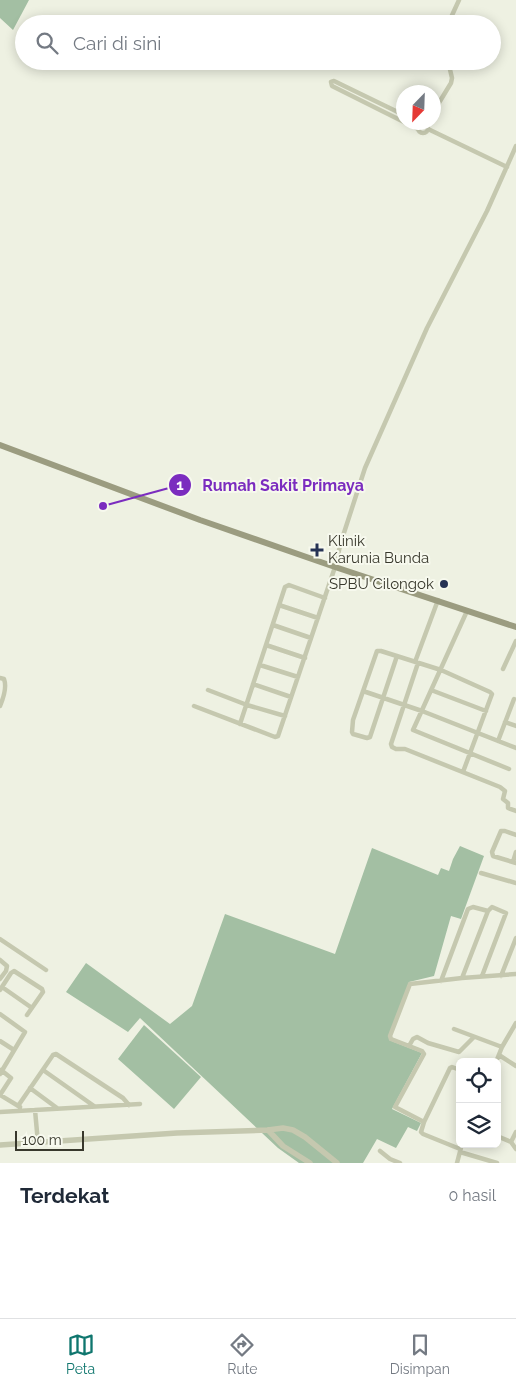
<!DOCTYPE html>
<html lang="id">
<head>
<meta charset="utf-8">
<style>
	body { margin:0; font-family:Raleway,sans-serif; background:#f6f6f7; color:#1f2937 }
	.controls { position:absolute; right:15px; bottom:15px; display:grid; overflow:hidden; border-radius:8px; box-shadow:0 2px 12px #0003 }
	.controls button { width:45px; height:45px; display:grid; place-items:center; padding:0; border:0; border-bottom:1px solid #e0e1e3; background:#fff; color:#1f2937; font:25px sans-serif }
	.compass { position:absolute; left:396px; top:85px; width:45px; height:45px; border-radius:50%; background:#fff; box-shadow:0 2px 12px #0003; rotate:203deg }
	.scale { position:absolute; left:15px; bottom:12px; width:69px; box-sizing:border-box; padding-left:5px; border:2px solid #38382c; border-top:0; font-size:14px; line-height:18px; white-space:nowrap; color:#38382c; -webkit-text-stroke:4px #f7f9ee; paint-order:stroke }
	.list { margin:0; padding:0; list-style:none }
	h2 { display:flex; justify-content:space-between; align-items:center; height:65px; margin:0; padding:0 20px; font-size:21px }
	h2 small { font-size:16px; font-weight:400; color:#747a83 }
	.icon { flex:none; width:28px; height:28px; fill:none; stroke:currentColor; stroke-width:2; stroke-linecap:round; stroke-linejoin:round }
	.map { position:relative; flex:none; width:516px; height:1163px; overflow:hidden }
	.search { position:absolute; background:#fff; box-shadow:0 2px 12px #0003; left:15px; right:15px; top:15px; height:55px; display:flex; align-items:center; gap:12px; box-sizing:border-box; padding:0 18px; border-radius:28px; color:#747a83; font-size:19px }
	.sheet { height:155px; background:#fff }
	nav { display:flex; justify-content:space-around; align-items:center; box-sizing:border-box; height:70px; border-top:1px solid #e0e1e3; background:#fff; font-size:14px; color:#747a83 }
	nav a { display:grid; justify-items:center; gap:2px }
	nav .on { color:#0f766e }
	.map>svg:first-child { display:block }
	.green { fill:#a3bfa3 }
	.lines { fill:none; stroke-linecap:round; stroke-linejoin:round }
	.minor { stroke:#c5c8af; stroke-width:4.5 }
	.tertiary { stroke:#c5c8af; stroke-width:5.5 }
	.secondary { stroke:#9b9c80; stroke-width:6 }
	.poi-dot { fill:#263355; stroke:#f7f9ee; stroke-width:2 }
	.labels { text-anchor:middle; stroke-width:4; stroke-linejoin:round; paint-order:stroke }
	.poi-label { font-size:15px; fill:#38382c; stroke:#f7f9ee; text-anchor:start }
	.leader { fill:none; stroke:#7b2cbf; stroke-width:2 }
	.callout-dot { fill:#7b2cbf; stroke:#f7f9ee; stroke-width:2 }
	.mark-label { font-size:15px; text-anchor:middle; font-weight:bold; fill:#fff }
	.callout-label { font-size:16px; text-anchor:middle; font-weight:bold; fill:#7b2cbf; stroke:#f7f9ee; stroke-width:4; stroke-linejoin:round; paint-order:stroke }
</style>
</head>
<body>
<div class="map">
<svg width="516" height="1163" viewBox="0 0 516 1163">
	<rect width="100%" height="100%" fill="#eef1e2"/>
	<!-- green -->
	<path class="green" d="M0 0H29L13 30 0 18Z
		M460 846 484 856 461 919 451 916 434 976 409 982 389 1040 422 1053 392 1109 421 1123 417 1131 408 1127 396 1148 377 1139 363 1163H299L278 1148 140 1018 128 1032 66 992 86 963 170 1024 192 1006 225 914 335 954 372 848 438 875 441 868 449 871 453 859Z
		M144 1025 201 1077 174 1109 118 1059Z"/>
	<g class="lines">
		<!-- minor -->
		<path class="minor" d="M448 24 459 0
			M434 111 451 83 452 78 448 61
			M404 115 334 81 331 82 332 86 404 122
			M405 122 418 129
			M418 128a5 5 0 1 1 10 0a5 5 0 1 1-10 0Z
			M428 129 507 167
			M279 605 318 618
			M467 611 413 730 509 769
			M273 625 311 638
			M266 645 305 658
			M397 656 370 737 367 738 353 734 352 732 353 720 377 651H381L441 670 490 692 492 694 463 772
			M415 662 438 600
			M418 663 391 744 392 747 396 749H405L500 787 505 791 503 799 508 803V808L516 811
			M260 665 298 677
			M503 669 516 641
			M0 678 4 679C7 687 3 699 0 706
			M253 684 291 697
			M208 690 247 705 285 716
			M431 690 486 711
			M363 691 422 711 516 748
			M194 706 275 737 278 736 335 567 341 542 365 468 427 328 487 211 516 146
			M505 722 516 726
			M240 724 285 587 289 585 325 598
			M498 741 514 699
			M516 835 505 831H501L492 852 493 856 516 863
			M513 862 516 852
			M481 873 516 883
			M0 939 46 970
			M0 960 7 966 6 971 0 979
			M501 976 516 938
			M462 978 488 911
			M441 981 468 909 473 907 488 911 492 907 506 913 482 976
			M2 987 32 1008
			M0 990 11 973 14 971 42 989 43 992 27 1015
			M0 1014 25 1032 0 1074
			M454 1029 502 1047
			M0 1041 14 1050
			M409 1046 413 1039 417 1037 428 1043 459 1052 474 1037
			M499 1055 516 1066
			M496 1062 502 1047 516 1023
			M43 1070 94 1106
			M30 1088 57 1108
			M0 1095 11 1078 1 1070
			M0 1095 20 1107
			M18 1106 53 1055 56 1054 123 1098 129 1105
			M35 1110 38 1143
			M0 1112 140 1104
			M424 1122 450 1068 452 1067 460 1070
			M516 1132 511 1142 516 1149
			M497 1136 511 1142
			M460 1149 423 1134 421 1132 424 1122 395 1107 424 1054 422 1051 391 1039 390 1036 410 984 462 978 516 974
			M380 1151 390 1159 400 1163
			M460 1152 497 1163
			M457 1163 462 1144"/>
		<!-- tertiary -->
		<path class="tertiary" d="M268 1130 283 1146 310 1163
			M0 1145 177 1133 268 1130 283 1128 293 1130 305 1137 337 1163"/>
		<!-- secondary -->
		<path class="secondary" d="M0 445 200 520 335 567 516 627"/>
	</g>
	<!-- markers -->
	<g class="poi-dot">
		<path d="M314.5 542.5h5v5h5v5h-5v5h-5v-5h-5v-5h5z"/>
		<circle cx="444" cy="584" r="5"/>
	</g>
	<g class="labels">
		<!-- poi labels -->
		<g class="poi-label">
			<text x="328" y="546">Klinik<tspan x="328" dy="17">Karunia Bunda</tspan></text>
			<text x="434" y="589" text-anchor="end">SPBU Cilongok</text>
		</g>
	</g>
	<!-- callouts -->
	<path class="leader" d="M103 506L180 485"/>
	<g class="callout-dot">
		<circle cx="103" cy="506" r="5"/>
		<circle cx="180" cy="485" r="12"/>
	</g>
	<g class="mark-label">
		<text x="180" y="490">1</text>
	</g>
	<g class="callout-label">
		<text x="283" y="491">Rumah Sakit Primaya</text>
	</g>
</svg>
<div class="controls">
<button><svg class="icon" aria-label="locate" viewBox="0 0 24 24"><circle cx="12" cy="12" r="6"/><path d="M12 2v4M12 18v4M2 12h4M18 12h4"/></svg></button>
<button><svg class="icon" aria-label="layers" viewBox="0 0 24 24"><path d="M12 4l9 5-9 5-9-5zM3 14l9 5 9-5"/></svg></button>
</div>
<svg class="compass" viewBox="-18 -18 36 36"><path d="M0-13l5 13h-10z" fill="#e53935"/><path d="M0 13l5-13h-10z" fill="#747a83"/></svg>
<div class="scale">100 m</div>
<div class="search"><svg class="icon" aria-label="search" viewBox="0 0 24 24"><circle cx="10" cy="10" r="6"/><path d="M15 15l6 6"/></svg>Cari di sini</div>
</div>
<section class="sheet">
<h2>Terdekat<small>0 hasil</small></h2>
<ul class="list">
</ul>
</section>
<nav>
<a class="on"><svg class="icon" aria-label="map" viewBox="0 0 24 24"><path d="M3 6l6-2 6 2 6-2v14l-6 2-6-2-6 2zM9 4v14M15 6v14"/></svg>Peta</a>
<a><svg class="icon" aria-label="directions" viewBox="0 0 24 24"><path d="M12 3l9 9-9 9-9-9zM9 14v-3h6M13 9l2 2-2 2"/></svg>Rute</a>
<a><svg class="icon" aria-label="saved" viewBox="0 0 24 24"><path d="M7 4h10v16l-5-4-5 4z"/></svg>Disimpan</a>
</nav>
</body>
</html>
